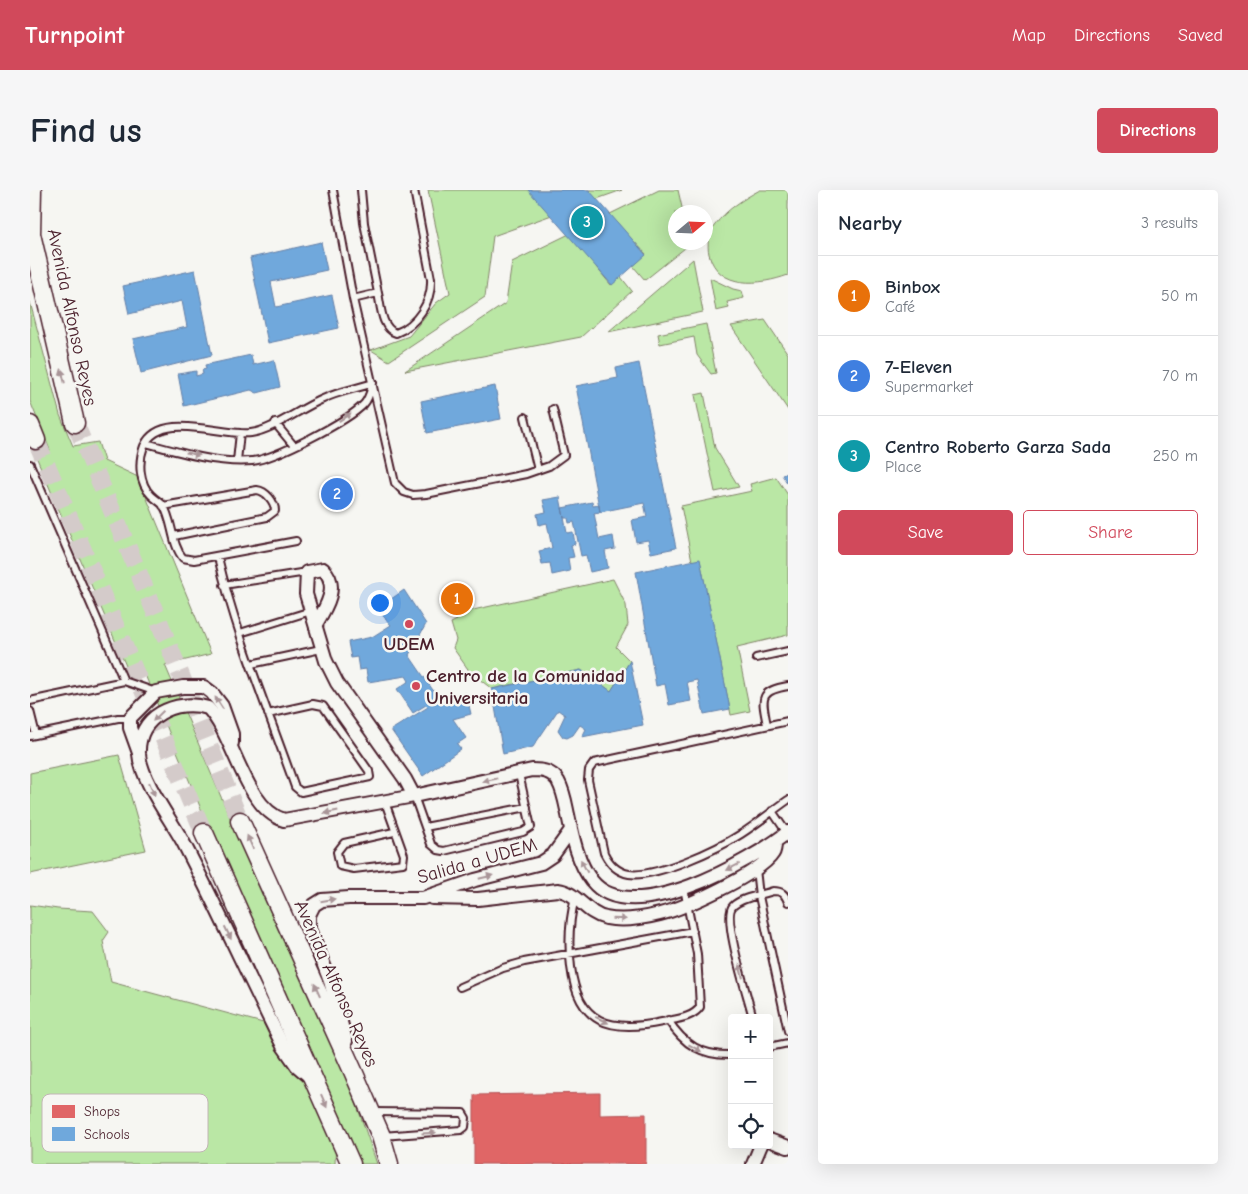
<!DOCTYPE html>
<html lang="en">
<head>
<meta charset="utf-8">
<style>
	body { margin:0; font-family:"Comic Neue",sans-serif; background:#f6f6f7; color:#1f2937 }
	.controls { position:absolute; right:15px; bottom:15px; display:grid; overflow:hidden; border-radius:5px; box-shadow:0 5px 20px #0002 }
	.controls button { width:45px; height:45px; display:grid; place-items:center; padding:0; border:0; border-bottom:1px solid #e0e1e3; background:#fff; color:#1f2937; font:25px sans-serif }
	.compass { position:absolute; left:638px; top:15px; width:45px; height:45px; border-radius:50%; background:#fff; box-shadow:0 5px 20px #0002; rotate:71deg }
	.you { position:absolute; left:349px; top:412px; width:18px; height:18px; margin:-12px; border:4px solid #fff; border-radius:50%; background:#1a73e8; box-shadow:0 0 0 8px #1a73e833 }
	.badge { display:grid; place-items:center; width:32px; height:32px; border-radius:50%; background:#d1495b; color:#fff; font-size:16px; font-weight:700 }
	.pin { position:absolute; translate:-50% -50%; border:2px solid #fff; box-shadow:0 1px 5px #0006 }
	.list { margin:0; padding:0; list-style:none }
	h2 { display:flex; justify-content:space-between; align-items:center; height:65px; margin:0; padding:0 20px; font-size:21px }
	h2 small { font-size:16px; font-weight:400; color:#747a83 }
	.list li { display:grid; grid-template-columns:32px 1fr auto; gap:15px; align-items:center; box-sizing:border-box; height:80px; padding:0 20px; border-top:1px solid #e0e1e3 }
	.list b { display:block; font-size:19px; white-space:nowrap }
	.list p { margin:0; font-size:16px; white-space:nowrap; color:#747a83 }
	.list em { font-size:16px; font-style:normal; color:#747a83 }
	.actions { display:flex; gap:10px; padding:15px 20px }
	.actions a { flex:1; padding:11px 0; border:1px solid #d1495b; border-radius:5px; text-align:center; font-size:18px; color:#d1495b }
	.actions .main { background:#d1495b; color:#fff }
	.icon { flex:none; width:28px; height:28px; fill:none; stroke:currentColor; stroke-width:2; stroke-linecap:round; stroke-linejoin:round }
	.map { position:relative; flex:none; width:758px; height:974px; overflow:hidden; border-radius:5px }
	header { display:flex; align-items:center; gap:30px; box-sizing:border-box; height:70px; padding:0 25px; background:#d1495b; color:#fff }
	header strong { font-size:24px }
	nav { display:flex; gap:28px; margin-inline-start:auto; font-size:18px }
	.intro { display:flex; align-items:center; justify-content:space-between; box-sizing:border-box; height:120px; padding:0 30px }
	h1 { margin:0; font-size:35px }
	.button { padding:12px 22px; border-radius:5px; background:#d1495b; color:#fff; font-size:18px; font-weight:700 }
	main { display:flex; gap:30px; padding:0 30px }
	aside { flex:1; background:#fff; border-radius:5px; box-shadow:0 5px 20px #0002 }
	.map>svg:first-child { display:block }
	.green { fill:#bae7a5; stroke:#828368 }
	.shops { fill:#e06666; stroke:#b35154 }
	.schools { fill:#6fa8dc; stroke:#647fa7 }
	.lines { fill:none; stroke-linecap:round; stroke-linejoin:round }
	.secondary-tunnel { stroke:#d4cbca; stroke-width:18; stroke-dasharray:18 9; stroke-linecap:butt }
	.lane-casing { stroke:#4a1f2b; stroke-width:10 }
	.street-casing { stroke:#4a1f2b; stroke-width:16 }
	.secondary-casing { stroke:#4a1f2b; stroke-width:21 }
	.lane { stroke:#f6f6f2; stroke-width:6 }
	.street { stroke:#f6f6f2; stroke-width:12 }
	.secondary { stroke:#f6f6f2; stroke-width:18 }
	.oneway { fill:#a99598 }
	.poi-dot { fill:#d1495b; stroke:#f6f6f2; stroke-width:2 }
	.labels { text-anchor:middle; stroke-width:5; stroke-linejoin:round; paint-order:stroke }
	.street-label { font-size:19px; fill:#4a1f2b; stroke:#f6f6f2 }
	.poi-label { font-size:19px; font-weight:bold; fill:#4a1f2b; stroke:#f6f6f2 }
	.key { fill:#f6f6f2; stroke:#c2b6b6; stroke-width:1 }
	.key-label { font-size:14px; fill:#4a1f2b }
</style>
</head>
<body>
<header>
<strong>Turnpoint</strong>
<nav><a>Map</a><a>Directions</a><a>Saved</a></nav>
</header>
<div class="intro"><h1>Find us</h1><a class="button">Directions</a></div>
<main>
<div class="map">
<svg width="758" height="974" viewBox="0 0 758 974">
	<rect width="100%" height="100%" fill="#f6f6f2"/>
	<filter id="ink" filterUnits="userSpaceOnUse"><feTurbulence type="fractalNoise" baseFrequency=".02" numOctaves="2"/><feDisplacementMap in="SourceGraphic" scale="10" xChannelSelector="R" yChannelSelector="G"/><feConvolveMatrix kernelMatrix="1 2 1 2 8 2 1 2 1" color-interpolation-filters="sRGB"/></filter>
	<g filter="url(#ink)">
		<!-- green -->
		<path class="green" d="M398 0H592L463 46 455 107 359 171 341 160 379 146 406 113 420 103Z
			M629 0H648L653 22H646V52L660 54 615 90 603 76 616 64 600 47 566 77 581 95 591 87 602 101 551 147 375 181 476 113 482 72Z
			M730 0H758V85C731 95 688 100 679 64 677 55 678 43 685 35 696 20 713 9 730 0Z
			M663 69 673 122 578 142Z
			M680 88 703 99 712 101 714 108 697 112 699 118 686 121Z
			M0 112 30 225 43 256 68 252 74 271 108 287 181 464 135 475 214 661 300 851 309 854V871L321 898 347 974H330L307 925 305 974H0V715L28 719 63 721 79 742 73 751 81 792 270 843 202 693 113 480 99 483 5 264 20 260 0 211Z
			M735 130 758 164V220L701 136Z
			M676 134 686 183 681 184 667 165 664 147 630 154 628 144Z
			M674 203 685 258 709 297 685 302 665 205Z
			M746 287 758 305V445L707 457 720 521 701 525 670 370 662 371 651 316 722 301 720 294Z
			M583 389 596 415 598 435 586 457 600 471 581 501 551 480 462 499 440 482 423 458 426 450 421 433 427 430 425 424Z
			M89 565 116 660 0 684V583Z"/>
		<!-- shops -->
		<path class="shops" d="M570 903V925L616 924V974H444V905Z"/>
		<!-- schools -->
		<path class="schools" d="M498 0H559L616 65 582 95Z
			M291 52 297 80 241 92 246 117 302 105 309 138 238 153 220 68Z
			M165 80 182 165 111 183 103 149 157 137 152 111 99 124 93 96Z
			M221 165 223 175 244 170 250 197 227 203 221 200 154 216 148 184 166 181V186L173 184 172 180 176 179 175 175Z
			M609 173 646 358 621 363 618 350 606 352 602 330 617 327 614 313 570 322 546 196 588 188 586 178Z
			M465 196 471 229 397 243 391 211Z
			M758 283V294L752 285Z
			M530 307 537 343 543 342 545 354 541 355 544 367 538 368 540 381 522 385 520 373 512 374 509 361 522 358 517 333 509 335 507 324 516 322 513 310Z
			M562 312 563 316 569 315 570 322 564 323 569 349 583 346 585 359 575 361 578 378 560 382 556 365 551 366 544 332 539 333 538 328H534L532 318Z
			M670 369 700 519 674 524 667 490 657 492 661 511 639 515 635 494 626 496 606 382Z
			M374 400 396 434 379 465 409 509 436 503 441 524 423 529 436 548 427 554 431 559 393 586 361 540 398 517 396 515 383 523 367 499 379 491 376 486 338 492 336 479 329 480 327 467 321 468 318 452 342 447 361 435 347 419Z
			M600 471 613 535 552 547 556 539 550 535 543 545 537 548 533 547 528 540 535 525 528 520 503 557 473 564 462 499 551 480 581 501Z"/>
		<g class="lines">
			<!-- secondary-tunnel -->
			<path class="secondary-tunnel" d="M45 233 128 429 210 631
				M6 250 174 643"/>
			<!-- lane casing -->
			<g class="lane-casing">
				<path id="lane" d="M303 0 323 109 365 293 374 302 383 305 396 304 496 284 519 276 534 265 523 219
					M331 0 334 33 348 103
					M323 109 348 103C351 116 351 138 366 143 387 135 402 112 401 89L384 0
					M495 227 508 280
					M245 233 264 256
					M116 253C148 262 188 274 222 271 245 269 318 231 334 214 339 209 341 199 343 193
					M207 271 210 243
					M0 274 94 491
					M133 316 227 300C236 301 245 312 245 321L237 327 144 346
					M266 351 164 370 153 368C141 354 143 330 133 315 130 312 125 309 121 305 109 293 108 272 114 256 131 219 193 247 221 243 243 240 271 218 293 209 309 201 326 199 343 193
					M188 367C206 445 238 520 265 597L271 602 340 587 339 581 293 516 283 514 238 524
					M194 395 277 382
					M210 443 281 421
					M726 468 758 461
					M221 474 291 459
					M0 511 94 491 126 502
					M0 521 6 545
					M758 531 564 573 559 580 558 590 574 663C579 673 587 682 599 684 626 688 688 659 711 644 727 634 742 621 758 610
					M737 535C732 509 728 501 758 496
					M0 546 88 528H100
					M384 606 401 654 408 660 414 661 493 642 501 637 489 584
					M355 612 374 665 373 673 324 679 310 676 307 662 314 653 364 642
					M742 621 757 643
					M395 637 497 617
					M726 679 729 706 758 841
					M545 708C539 731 538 753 541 777 548 834 580 843 632 832 645 829 663 828 670 817L667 764 654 698
					M430 797 473 778 494 772 663 741
					M723 828C719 810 691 727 703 716 712 707 732 705 743 701 752 701 755 704 758 712
					M638 830C654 855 672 866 702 865
					M739 857 758 853
					M342 922 433 923 436 928 435 937 431 940 352 946"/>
			</g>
			<!-- street casing -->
			<g class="street-casing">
				<path id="street" d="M286 434C296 418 310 395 293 379L277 382 276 404 296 471 307 493 375 589 384 606
					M109 563 100 538V528L126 502 153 497H174L182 503 192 516 202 544V553
					M402 708 448 709 528 700C547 702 556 724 576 728 593 732 614 728 630 724 654 718 730 684 743 663 745 660 745 655 745 652
					M316 851 300 791 279 736V725L284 715 292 710 319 708H393L445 690 511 673 523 665 541 640
					M281 888 267 876 253 856C219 788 188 719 153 652 141 630 111 590 109 564 107 526 146 508 178 518 205 547 215 618 254 630L384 606 502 580C512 580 522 581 528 591 533 600 535 610 537 620 542 644 547 672 562 691 601 740 721 671 758 642
					M739 950 758 957
					M723 974 731 955"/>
			</g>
			<!-- secondary casing -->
			<g class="secondary-casing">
				<path id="secondary" d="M2 0 1 44 45 233
					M0 235 6 250
					M210 631 323 881 351 946 359 974
					M174 643 321 974"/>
			</g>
			<!-- lane -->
			<use href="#lane" class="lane"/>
			<!-- street -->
			<use href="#street" class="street"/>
			<!-- secondary -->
			<use href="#secondary" class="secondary"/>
		</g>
		<!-- one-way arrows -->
		<defs><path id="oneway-solid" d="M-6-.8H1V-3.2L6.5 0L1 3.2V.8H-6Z" transform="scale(1.25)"/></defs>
		<g class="oneway">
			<use href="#oneway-solid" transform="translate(33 186) rotate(-104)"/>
			<use href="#oneway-solid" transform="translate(315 227) rotate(-34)"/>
			<use href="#oneway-solid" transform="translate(163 264) rotate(11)"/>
			<use href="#oneway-solid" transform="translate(189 513) rotate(-123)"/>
			<use href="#oneway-solid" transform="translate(128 526) rotate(136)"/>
			<use href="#oneway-solid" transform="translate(460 590) rotate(168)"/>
			<use href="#oneway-solid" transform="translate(122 599) rotate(67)"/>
			<use href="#oneway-solid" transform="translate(301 622) rotate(168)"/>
			<use href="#oneway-solid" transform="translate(220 652) rotate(-114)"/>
			<use href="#oneway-solid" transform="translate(554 676) rotate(-117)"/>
			<use href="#oneway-solid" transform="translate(703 677) rotate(153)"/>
			<use href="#oneway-solid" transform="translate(456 687) rotate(-14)"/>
			<use href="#oneway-solid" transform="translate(298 710) rotate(-9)"/>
			<use href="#oneway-solid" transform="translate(589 729) rotate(1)"/>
			<use href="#oneway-solid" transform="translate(198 743) rotate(64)"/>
			<use href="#oneway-solid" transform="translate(711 781) rotate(-105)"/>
			<use href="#oneway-solid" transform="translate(287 800) rotate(-114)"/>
			<use href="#oneway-solid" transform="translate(572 830) rotate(25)"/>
			<use href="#oneway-solid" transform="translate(665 858) rotate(29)"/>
			<use href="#oneway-solid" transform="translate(294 911) rotate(66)"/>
			<use href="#oneway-solid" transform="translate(399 943) rotate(-4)"/>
		</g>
	</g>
	<!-- markers -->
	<g class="poi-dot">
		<circle cx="379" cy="434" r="5"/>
		<circle cx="386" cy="496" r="5"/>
	</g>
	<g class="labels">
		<!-- street labels -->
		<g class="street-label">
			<text transform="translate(43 127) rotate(78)" y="7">Avenida Alfonso Reyes</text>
			<text transform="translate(447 670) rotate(-16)" y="7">Salida a UDEM</text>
			<text transform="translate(307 793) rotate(66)" y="7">Avenida Alfonso Reyes</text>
		</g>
		<!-- poi labels -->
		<g class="poi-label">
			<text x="379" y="460">UDEM</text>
			<text x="396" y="492" text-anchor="start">Centro de la Comunidad<tspan x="396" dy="22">Universitaria</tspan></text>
		</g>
	</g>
	<!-- legend -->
	<rect x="12" y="904" width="166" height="58" rx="8" class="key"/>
	<rect x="22" y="915" width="23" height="13" fill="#e06666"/>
	<rect x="22" y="937" width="23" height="14" fill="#6fa8dc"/>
	<g class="key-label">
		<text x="54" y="926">Shops</text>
		<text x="54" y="949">Schools</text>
	</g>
</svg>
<div class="controls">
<button>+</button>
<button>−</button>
<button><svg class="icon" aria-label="locate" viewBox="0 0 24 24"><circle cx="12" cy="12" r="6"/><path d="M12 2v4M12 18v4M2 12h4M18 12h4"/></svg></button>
</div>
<svg class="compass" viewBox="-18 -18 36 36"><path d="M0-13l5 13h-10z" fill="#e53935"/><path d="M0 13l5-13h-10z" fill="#747a83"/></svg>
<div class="you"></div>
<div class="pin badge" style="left:427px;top:409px;background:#e8710a">1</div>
<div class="pin badge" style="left:307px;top:304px;background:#3f7fe0">2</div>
<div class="pin badge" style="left:557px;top:32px;background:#0f9aa8">3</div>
</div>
<aside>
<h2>Nearby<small>3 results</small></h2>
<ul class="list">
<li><span class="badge" style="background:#e8710a">1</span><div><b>Binbox</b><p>Café</p></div><em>50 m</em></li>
<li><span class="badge" style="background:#3f7fe0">2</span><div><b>7-Eleven</b><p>Supermarket</p></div><em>70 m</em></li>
<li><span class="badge" style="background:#0f9aa8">3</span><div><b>Centro Roberto Garza Sada</b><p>Place</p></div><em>250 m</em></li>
</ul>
<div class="actions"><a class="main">Save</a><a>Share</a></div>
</aside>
</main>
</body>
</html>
